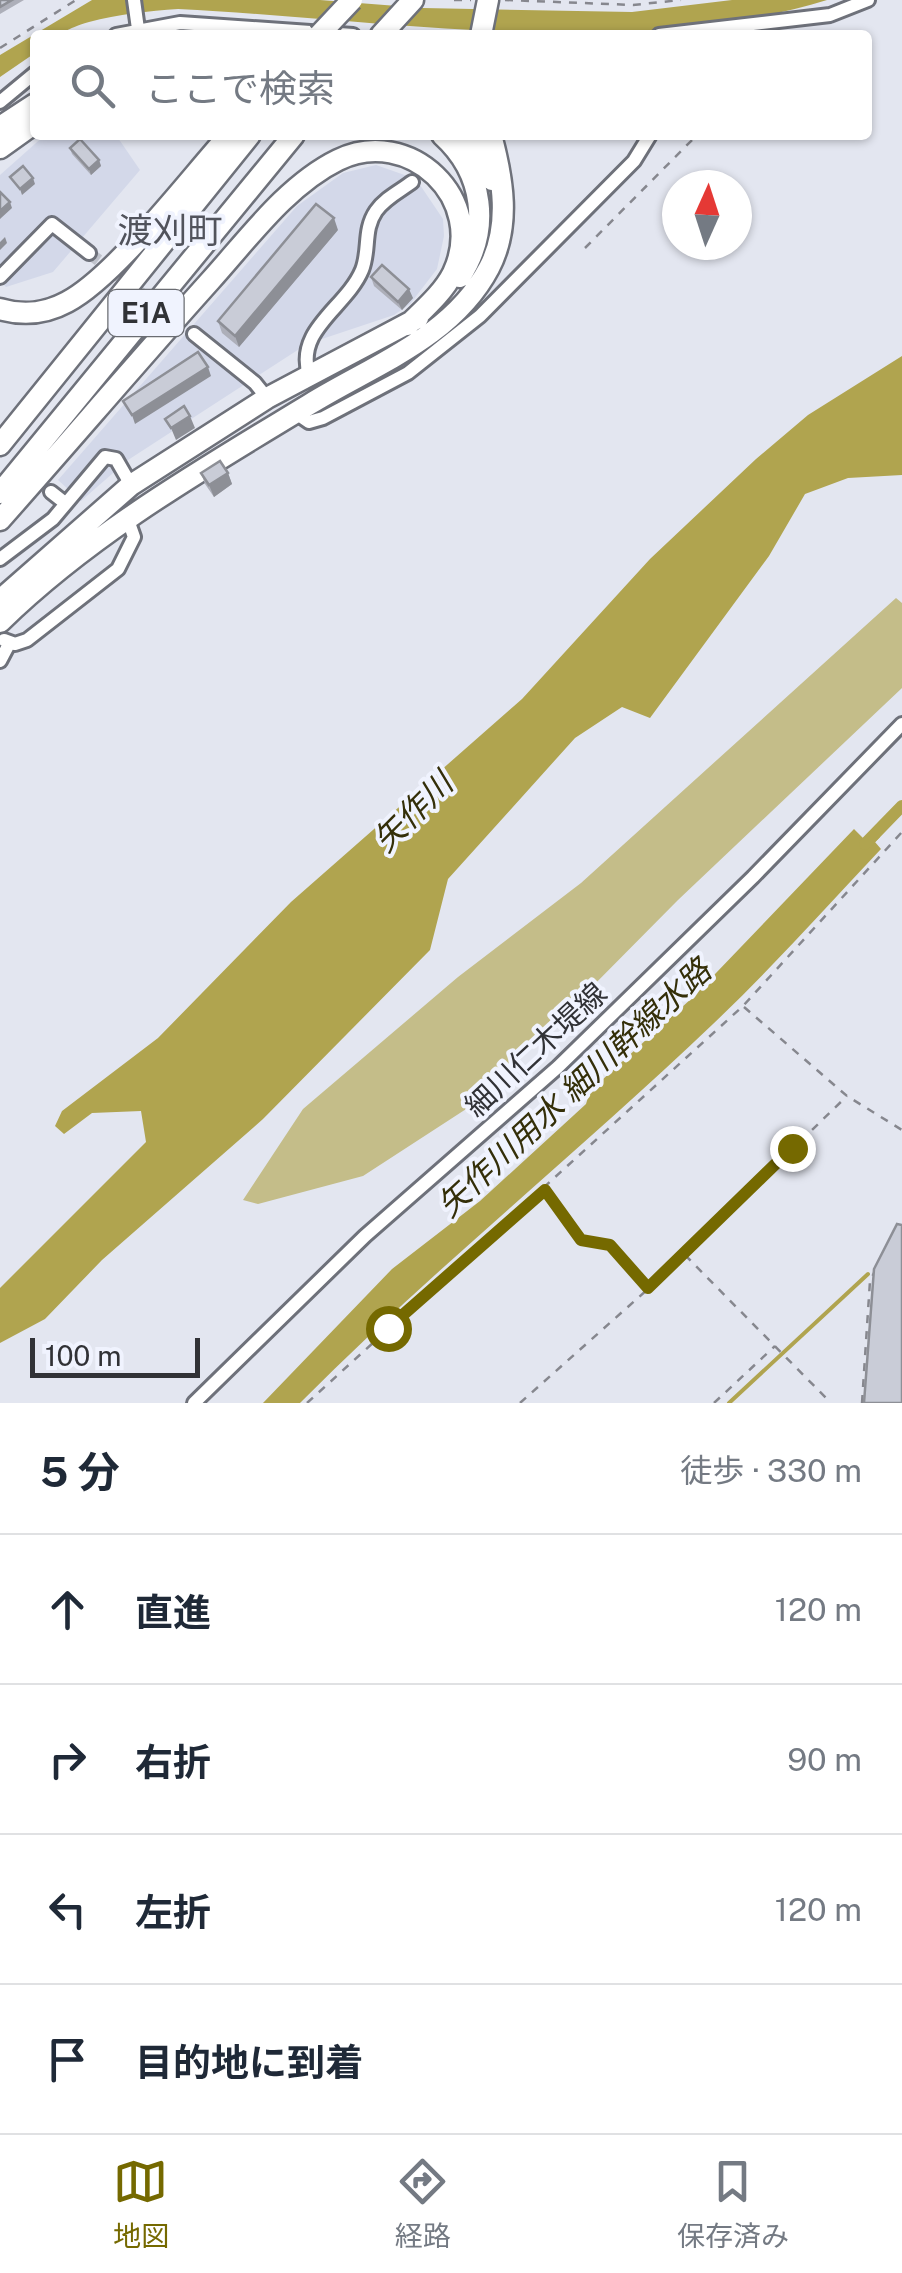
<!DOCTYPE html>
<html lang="ja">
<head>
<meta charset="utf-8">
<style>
	body { margin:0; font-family:"Public Sans","Noto Sans JP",sans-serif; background:#f2f2f3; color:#1f2937 }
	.compass { position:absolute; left:662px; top:170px; width:90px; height:90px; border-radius:50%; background:#fff; box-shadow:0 2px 8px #0004; rotate:3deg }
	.scale { position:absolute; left:30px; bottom:25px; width:170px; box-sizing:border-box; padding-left:10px; border:5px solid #313236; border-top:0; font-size:28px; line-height:35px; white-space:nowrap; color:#313236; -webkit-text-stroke:8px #f0f3fe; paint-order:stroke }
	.stop { position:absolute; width:30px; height:30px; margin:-22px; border:8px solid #756900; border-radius:50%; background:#fff }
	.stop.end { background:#756900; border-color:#fff; box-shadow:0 2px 10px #0008 }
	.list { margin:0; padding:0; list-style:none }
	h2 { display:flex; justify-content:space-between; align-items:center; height:130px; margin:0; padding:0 40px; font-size:42px }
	h2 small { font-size:32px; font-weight:400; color:#747a83 }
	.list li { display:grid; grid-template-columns:65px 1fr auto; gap:30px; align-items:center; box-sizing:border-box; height:150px; padding:0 40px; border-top:2px solid #e0e1e3 }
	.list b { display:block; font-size:38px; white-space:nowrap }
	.list em { font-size:32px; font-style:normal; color:#747a83 }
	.icon { flex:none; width:55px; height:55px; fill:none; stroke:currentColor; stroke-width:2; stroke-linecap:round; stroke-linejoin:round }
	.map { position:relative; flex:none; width:902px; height:1403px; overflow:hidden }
	.search { position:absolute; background:#fff; box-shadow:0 2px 8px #0004; left:30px; right:30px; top:30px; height:110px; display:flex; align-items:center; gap:25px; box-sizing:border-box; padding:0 35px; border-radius:10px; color:#747a83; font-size:38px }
	.sheet { height:730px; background:#fff }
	nav { display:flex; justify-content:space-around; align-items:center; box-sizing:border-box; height:140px; border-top:2px solid #e0e1e3; background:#fff; font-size:28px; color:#747a83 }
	nav a { display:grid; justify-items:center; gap:5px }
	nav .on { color:#756900 }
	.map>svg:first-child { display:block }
	.built { fill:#d3d8e9 }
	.green { fill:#c4bd89 }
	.water { fill:#b0a44f }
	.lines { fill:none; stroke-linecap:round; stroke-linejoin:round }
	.stream { stroke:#b0a44f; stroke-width:4 }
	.canal { stroke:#b0a44f; stroke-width:12 }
	.minor-tunnel { stroke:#bfc2cb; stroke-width:12; stroke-dasharray:12 6; stroke-linecap:butt }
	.minor-casing { stroke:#6e717a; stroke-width:18 }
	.highway-casing { stroke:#6e717a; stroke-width:25 }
	.path { stroke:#86878e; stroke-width:2.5; stroke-dasharray:8 8; stroke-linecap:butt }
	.minor { stroke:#fff; stroke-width:12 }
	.highway { stroke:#fff; stroke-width:20 }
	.highway-bridge-casing { stroke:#6e717a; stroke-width:25; stroke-linecap:butt }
	.highway-bridge { stroke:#fff; stroke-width:20 }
	.wall { fill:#adafb9 }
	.shaded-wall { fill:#8d8f96 }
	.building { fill:#c9ccd7; stroke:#8d8f96; stroke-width:2.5 }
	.route { stroke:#756900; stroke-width:12 }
	.labels { text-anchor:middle; stroke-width:8; stroke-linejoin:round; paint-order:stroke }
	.shield { fill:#f0f3fe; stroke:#6a6c72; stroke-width:2.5 }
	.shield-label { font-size:28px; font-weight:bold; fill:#313236 }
	.street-label { font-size:30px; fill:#313236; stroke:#f0f3fe }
	.water-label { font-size:32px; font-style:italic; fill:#342f09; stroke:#f0f3fe }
	.quarter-label { font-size:35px; fill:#51535c; stroke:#f0f3fe }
</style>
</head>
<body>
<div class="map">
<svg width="902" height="1403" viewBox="0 0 902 1403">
	<rect width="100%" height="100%" fill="#e3e6f0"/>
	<!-- built -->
	<path class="built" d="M45 135H116L140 170 53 272 6 287 0 281V175Z
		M376 165 416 179 443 219 444 236 437 269 410 304 394 315 307 344 128 460 81 501 58 480 297 206 343 173Z"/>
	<!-- green -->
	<path class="green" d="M896 598 902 603V688L678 900 480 1100 363 1176 258 1204 243 1200 303 1109 458 977 581 883Z"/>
	<!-- water -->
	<path class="water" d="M92 0H320L423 8 632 12 732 0H827C623 62 388 19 178 9 149 11 118 14 89 22 64 29 67 35 35 35V53L0 77V55Z
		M902 356V475L848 478 805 494 769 556 650 718 622 707 575 738 448 879 430 950 263 1119 102 1260 45 1319 0 1343V1288L146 1142 141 1111 92 1113 64 1134 55 1126 62 1111 158 1038 291 902 522 699 650 559 756 459 808 415Z
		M854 829 864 839 873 830 880 837 875 842 881 849C826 907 772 968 713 1024 578 1153 432 1270 300 1403H263L392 1269 480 1201 586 1104 590 1091 692 998Z"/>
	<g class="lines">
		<!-- stream -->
		<path class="stream" d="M729 1403 868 1274"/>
		<!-- canal -->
		<path class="canal" d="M865 844 902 806"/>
		<!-- minor-tunnel -->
		<path class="minor-tunnel" d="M89 253 194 334"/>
		<!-- minor casing -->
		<g class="minor-casing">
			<path id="minor" d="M134 0 138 29
				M116 35 180 23 353 35
				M659 35 830 15 868 0
				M0 102 35 73
				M0 277 52 224 89 253
				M194 334 255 383 267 398
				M309 375C295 329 346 308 362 270 370 250 363 230 376 211 385 198 400 191 412 182
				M296 413 309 422 323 418 408 373 480 316 634 161 650 135
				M51 492 65 503
				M0 559 53 519 105 457 116 459 131 485
				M4 640 15 644 27 640 118 569 134 537 128 520
				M0 661 9 644
				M194 1403 365 1236 558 1067 753 877 902 724"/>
		</g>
		<!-- highway casing -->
		<g class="highway-casing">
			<path id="highway" d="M381 35 413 0
				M481 35 488 0
				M0 127 35 104
				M442 135C484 173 491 229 460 277
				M466 135 483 158 492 180
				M0 148 35 123
				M0 309C24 316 45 314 67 302 115 277 190 178 229 135
				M0 445 250 135
				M0 493 294 135
				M0 520C71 440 140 359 211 280 248 239 287 185 338 160 409 125 488 199 453 273 443 293 424 309 408 325
				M0 600 131 485 267 398 418 318
				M0 622C90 534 203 469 310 404 373 365 452 338 489 268 511 226 503 179 491 135"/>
		</g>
		<!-- path -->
		<path class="path" d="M454 0H471
			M505 0 633 5 681 0
			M0 48 76 0
			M585 248 697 135
			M744 1007 847 1096 902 1130
			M545 1191 581 1240 610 1245 647 1287
			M685 1255 831 1403
			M307 1403 743 1006 902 832
			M520 1403 648 1289 847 1096
			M714 1403 775 1346
			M862 1403 870 1281 875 1271"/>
		<!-- minor -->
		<use href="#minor" class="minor"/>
		<!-- highway -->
		<use href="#highway" class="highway"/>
		<!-- highway-bridge casing -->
		<g class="highway-bridge-casing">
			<path id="highway-bridge" d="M319 35 352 0"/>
		</g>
		<!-- highway-bridge -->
		<use href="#highway-bridge" class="highway-bridge"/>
	</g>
	<!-- wall -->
	<path class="wall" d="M0 0H24L0 14Z
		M70 148 99 160 101 166 91 175 72 154Z
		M338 230 239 347 222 333 218 321Z
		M371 277 413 298 402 310 374 286Z
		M201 473H228L232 484 214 497 205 484Z"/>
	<!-- shaded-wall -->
	<path class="shaded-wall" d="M99 160 101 166 91 175 89 169Z
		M33 178 35 184 22 195 20 189Z
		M10 202 12 208 0 219V211Z
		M334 218 338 230 239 347 235 336Z
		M5 237 7 243 0 250V242Z
		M409 289 413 298 402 310 398 302Z
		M208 367 211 376 135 424 132 415Z
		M190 416 195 428 176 440 171 428Z
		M228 473 232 484 214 497 209 485Z"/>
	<!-- building -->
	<path class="building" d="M0 0H12L0 7Z
		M80 139 99 160 89 169 70 148Z
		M23 166 33 178 20 189 10 177Z
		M0 192 10 202 0 211Z
		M316 204 334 218 235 336 218 321Z
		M382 265 409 289 398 302 371 277Z
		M198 352 208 367 132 415 123 401Z
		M184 406 190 416 171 428 165 419Z
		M220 461 228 473 209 485 201 473Z
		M897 1224 902 1225V1403H864L874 1269Z"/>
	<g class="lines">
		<!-- route -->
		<path class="route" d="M388 1328 545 1190 581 1240 610 1245 648 1288 792 1148"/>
	</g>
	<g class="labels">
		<!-- shield labels -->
		<rect class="shield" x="108.5" y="290" width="75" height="46" rx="8"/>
		<g class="shield-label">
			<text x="146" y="323">E1A</text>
		</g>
		<!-- street labels -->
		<g class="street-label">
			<text transform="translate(536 1050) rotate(-43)" y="10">細川仁木堤線</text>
		</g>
		<!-- water labels -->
		<g class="water-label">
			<text transform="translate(413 812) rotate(-45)" y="11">矢作川</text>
			<text transform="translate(574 1088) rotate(-43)" y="11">矢作川用水 細川幹線水路</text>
		</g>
		<!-- quarter labels -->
		<g class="quarter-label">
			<text x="170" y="243">渡刈町</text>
		</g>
	</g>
</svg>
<svg class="compass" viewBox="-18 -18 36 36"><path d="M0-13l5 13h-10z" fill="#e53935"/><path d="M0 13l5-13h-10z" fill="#747a83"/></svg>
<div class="scale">100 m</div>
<div class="stop" style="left:388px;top:1328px"></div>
<div class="stop end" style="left:792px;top:1148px"></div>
<div class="search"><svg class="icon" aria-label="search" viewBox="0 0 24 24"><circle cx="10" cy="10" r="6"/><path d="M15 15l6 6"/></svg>ここで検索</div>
</div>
<section class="sheet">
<h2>5 分<small>徒歩 · 330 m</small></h2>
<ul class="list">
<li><svg class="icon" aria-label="ahead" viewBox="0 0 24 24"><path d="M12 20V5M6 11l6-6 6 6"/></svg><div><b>直進</b></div><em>120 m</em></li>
<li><svg class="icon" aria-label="right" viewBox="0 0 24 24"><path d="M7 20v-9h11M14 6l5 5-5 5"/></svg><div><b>右折</b></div><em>90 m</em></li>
<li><svg class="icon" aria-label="left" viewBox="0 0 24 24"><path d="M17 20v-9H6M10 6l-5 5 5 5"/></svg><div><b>左折</b></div><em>120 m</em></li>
<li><svg class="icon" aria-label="arrive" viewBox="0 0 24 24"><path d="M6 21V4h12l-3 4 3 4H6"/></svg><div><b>目的地に到着</b></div></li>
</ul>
</section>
<nav>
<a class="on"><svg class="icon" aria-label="map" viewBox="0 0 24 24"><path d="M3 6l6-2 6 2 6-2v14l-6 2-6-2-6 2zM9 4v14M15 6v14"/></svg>地図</a>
<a><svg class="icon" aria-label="directions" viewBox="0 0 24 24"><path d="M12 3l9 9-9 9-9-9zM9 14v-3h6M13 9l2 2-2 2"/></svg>経路</a>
<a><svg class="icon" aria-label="saved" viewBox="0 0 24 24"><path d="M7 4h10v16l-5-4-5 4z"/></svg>保存済み</a>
</nav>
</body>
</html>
